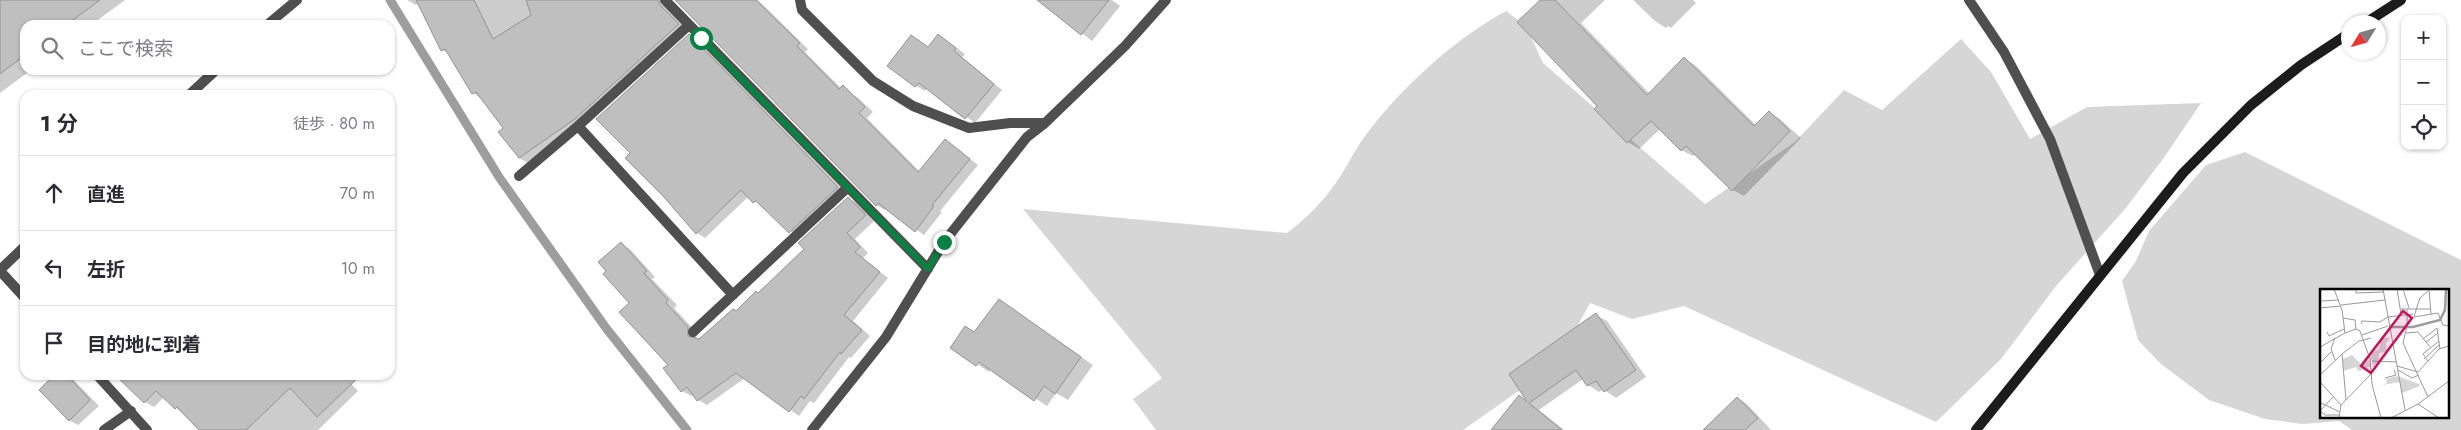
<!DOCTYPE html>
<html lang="ja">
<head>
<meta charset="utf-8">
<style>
	body { margin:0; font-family:Jost,"Noto Sans JP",sans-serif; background:#f2f2f3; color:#2b2b33 }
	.controls { position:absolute; right:15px; top:15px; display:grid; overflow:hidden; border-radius:10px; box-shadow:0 1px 4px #0004 }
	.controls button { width:45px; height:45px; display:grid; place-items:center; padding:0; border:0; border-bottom:1px solid #e1e1e2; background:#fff; color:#2b2b33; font:25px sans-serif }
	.compass { position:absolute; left:2341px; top:15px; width:45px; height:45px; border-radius:50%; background:#fff; box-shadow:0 1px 4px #0004; rotate:233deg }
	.stop { position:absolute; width:15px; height:15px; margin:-11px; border:4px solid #0b8043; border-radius:50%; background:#fff }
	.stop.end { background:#0b8043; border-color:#fff; box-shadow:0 1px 5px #0008 }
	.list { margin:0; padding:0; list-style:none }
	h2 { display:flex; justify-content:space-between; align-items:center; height:65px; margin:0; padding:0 20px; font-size:21px }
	h2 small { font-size:16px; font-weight:400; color:#7c7c81 }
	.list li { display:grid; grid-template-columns:32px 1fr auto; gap:15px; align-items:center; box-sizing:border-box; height:75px; padding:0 20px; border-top:1px solid #e1e1e2 }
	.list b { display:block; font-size:19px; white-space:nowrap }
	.list em { font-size:16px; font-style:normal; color:#7c7c81 }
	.icon { flex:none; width:28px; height:28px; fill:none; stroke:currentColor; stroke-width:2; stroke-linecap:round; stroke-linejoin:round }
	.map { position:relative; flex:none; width:2461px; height:430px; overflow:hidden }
	.search { position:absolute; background:#fff; box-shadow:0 1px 4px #0004; left:20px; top:20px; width:375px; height:55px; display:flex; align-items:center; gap:12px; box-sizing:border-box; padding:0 18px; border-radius:15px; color:#7c7c81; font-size:19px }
	.panel { position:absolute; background:#fff; box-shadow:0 1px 4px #0004; left:20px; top:90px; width:375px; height:290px; border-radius:15px }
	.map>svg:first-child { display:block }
	.green { fill:#d6d6d6; fill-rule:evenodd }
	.shadow { fill:#0003 }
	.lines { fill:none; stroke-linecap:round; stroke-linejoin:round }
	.stream { stroke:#9d9d9d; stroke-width:9 }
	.building { fill:#bfbfbf; stroke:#939393 }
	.street { stroke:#4f4f4f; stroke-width:10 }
	.secondary { stroke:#1c1c1c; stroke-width:10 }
	.route { stroke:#0b8043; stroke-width:6 }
	.inset-river { fill:none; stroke:#9d9d9d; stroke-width:2.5 }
	.inset-road { fill:none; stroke:#999; stroke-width:1 }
	.view { fill:#c2185b; fill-opacity:0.15; stroke:#c2185b; stroke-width:2.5 }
	.inset-edge { fill:none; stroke:#000; stroke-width:2.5 }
</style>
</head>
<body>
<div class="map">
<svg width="2461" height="430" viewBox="0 0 2461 430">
	<rect width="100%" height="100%" fill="#fff"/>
	<!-- green -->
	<path class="green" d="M1506 11 1526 26 1543 63 1705 204 1795 142 1844 90 1882 110 1961 39 1991 72 2030 139 2087 107 2201 103 2163 159 2125 209 2056 286 2001 359 1936 422 1684 306 1632 319 1590 303 1557 364 1463 430H1156L1133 399 1162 378 1023 209 1287 233C1308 217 1326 199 1341 175 1349 163 1356 148 1365 136 1400 89 1454 39 1506 11Z
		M2245 152 2461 260V430H2352L2339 421 2302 424 2265 419 2209 400 2161 364 2138 340 2122 281 2136 261 2149 231 2206 165ZM2321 290H2447V416H2321Z"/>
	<!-- shadow -->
	<path class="shadow" d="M0 0H125L91 25H25V70H31L0 93Z
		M407 0H669L687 30 528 163 519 158 505 129 482 99 473 93 450 54 442 50 419 3 416 5Z
		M675 0H758L808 49 805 52 844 91 857 97 873 112 867 118 920 172 945 140 978 165 940 211 942 212 924 235 886 208 885 210 876 205Z
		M1039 0H1112L1120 6 1092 41Z
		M1541 0H1605L1581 23 1650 94 1684 59 1695 65 1756 125 1769 112 1780 119 1801 138 1744 196 1733 190 1696 153 1693 156 1681 150 1660 129 1639 149 1628 142 1596 109 1599 106Z
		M1633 0H1693L1696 3 1671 28 1668 26 1666 28 1655 21Z
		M689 36 698 41 846 193 798 237 749 196 705 238 697 233 632 153Z
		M911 36 929 48 947 41 965 54 962 57 1002 90 975 123 927 88 925 91 916 86Z
		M848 198 857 203 874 221 855 239 868 253 863 258 888 278 853 321 870 336 851 358 849 357 814 403 810 401 799 416 745 378 707 405 698 400 693 394 691 396 682 391 670 365 631 303 621 244 630 249 655 277 652 279 677 305 674 308 697 333 696 340 700 341 759 294 806 249Z
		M1011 308 1093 365 1068 400 1056 393 1047 406 991 369 989 372 952 347Z
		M1596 315 1607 321 1646 377 1616 398 1603 389 1599 392 1588 385 1583 379 1539 410 1564 430H1492L1519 397 1529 402Z
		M56 375H69L99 406 78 425 69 420Z
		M133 375H343L358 391 318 430H201L164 397 154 407 145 402 125 383Z
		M1738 398 1747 404 1771 430H1717Z"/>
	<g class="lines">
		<!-- stream -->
		<path class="stream" d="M390 0 499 177 606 328 687 430"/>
	</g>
	<!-- building -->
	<path class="building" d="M0 0H100L66 25H25V55L0 74Z
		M416 0H474L493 39 531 15 526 0H658L660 5 679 24 575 119 519 158 498 132 503 128 476 92 472 94 445 49 441 51Z
		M675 0H756L800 43 797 46 839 89 843 85 865 107 859 113 918 172 945 139 970 159 932 205 934 206 915 232 878 203 876 206Z
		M1037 0H1109L1081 35Z
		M1540 0H1555L1647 95 1684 57 1754 126 1769 111 1790 131 1732 191 1686 146 1681 151 1651 121 1627 143 1594 109 1597 106 1517 22Z
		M689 34 838 187 789 233 756 201 753 203 741 190 696 234 663 196 625 158 630 153 596 119Z
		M938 34 956 48 954 51 994 84 965 119 919 83 915 87 887 66 911 35 928 47Z
		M848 197 866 215 847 233 860 247 855 252 880 272 844 315 862 330 841 354 840 352 804 399 801 396 789 412 736 373 697 401 687 387 681 392 663 368 668 365 619 312 629 303 603 274 606 271 598 262 621 242 647 271 644 273 668 300 666 303 688 327V336L699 339 733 309 736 311 756 291 758 293 804 249 798 243Z
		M999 299 1081 357 1055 394 1044 386 1034 401 979 362 976 366 950 348 965 326 974 332Z
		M1596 313 1636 370 1604 392 1596 381 1587 386 1576 370 1529 403 1562 430H1491L1519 395 1527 402 1509 374Z
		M54 375H67L90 400 69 421 39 390Z
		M115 375H361L317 417 290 388 246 430H199L177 407 175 409 156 391 144 403Z
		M1737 397 1758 418 1745 430H1703Z"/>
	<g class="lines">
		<!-- street -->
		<path class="street" d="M665 0 928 269
			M800 0 802 10 873 81 913 106 969 128 1010 123H1045
			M1969 0 2004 52 2050 139 2100 275
			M267 25 297 0
			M189 95 216 70
			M578 126 733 295
			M519 176 578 126 689 25
			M0 270 25 246
			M0 271 25 298
			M693 332 847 188
			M97 375 147 430
			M104 430 131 411
			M812 430 886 337 944 242 1027 137 1045 123 1125 46 1166 0"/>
		<!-- secondary -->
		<path class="secondary" d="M2367 22 2401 0
			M1976 430 2183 173 2251 105 2301 65 2348 34"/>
	</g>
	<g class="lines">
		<!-- route -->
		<path class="route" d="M701 38 928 269 944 242"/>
	</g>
	<!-- overview -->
	<g transform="translate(2320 289)">
		<rect width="129" height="129" fill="#fff"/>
		<path d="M61 48 70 49 66 54 67 63 59 64V72L53 77 50 65 59 60ZM32 66 41 75 49 71 51 77 42 81 38 82 36 78 23 82V70ZM77 87 99 95 100 97 82 104 80 93 62 96 67 94 66 90Z" fill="#d6d6d6"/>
		<path class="inset-river" d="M70 38H93L120 31 125 21 126 1"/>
		<path class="inset-road" d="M14 0 22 21 25 44M36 0V4L63 3M63 0 85 121M77 0 81 25M83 0 89 19M109 0 111 25M0 12 19 11M21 16 65 11M97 18 94 28 118 24 123 36 129 37M97 18 100 9 108 2M0 19 21 17M81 20H110M87 20V37L83 54 108 108M23 29 35 31 36 40M41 35 42 32 60 33 68 28 93 25M7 43 9 47 24 40M86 44 98 43 110 58M42 46 68 37M15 49 11 60 15 71M103 50 117 39 120 60M106 53 118 44M0 58 25 44 36 40 40 42 50 70 52 95 61 129M22 65 26 111M104 70 119 56M52 72 77 73M108 72 103 65 119 52M0 74 11 63M77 77 98 83 119 60 129 57M78 81 92 89 99 86M0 86 22 65 39 52 51 49M65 89 76 86 74 81M0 93 21 116 19 129M1 114 20 123M98 115 119 129M21 116 51 85M0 122 5 126H19M0 122 13 108M71 129 98 115 129 92"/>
		<path class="view" d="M83 22 92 29 51 84 41 77Z"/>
		<rect width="129" height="129" class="inset-edge"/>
	</g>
</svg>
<div class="controls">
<button>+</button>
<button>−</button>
<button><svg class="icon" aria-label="locate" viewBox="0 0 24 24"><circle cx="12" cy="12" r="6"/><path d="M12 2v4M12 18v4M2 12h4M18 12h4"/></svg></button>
</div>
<svg class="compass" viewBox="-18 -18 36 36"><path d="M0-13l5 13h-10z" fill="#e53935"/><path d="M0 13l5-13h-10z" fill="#7c7c81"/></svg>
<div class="stop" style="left:701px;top:38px"></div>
<div class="stop end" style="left:944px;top:242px"></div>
<div class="search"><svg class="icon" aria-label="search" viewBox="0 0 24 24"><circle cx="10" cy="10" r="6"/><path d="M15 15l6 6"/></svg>ここで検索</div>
<section class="panel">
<h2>1 分<small>徒歩 · 80 m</small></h2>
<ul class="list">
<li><svg class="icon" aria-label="ahead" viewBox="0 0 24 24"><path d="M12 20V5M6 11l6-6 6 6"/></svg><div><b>直進</b></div><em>70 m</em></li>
<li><svg class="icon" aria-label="left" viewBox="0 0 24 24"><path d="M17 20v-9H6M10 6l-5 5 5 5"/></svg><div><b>左折</b></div><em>10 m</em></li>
<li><svg class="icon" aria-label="arrive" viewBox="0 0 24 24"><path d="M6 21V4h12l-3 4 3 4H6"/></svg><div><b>目的地に到着</b></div></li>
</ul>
</section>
</div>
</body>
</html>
